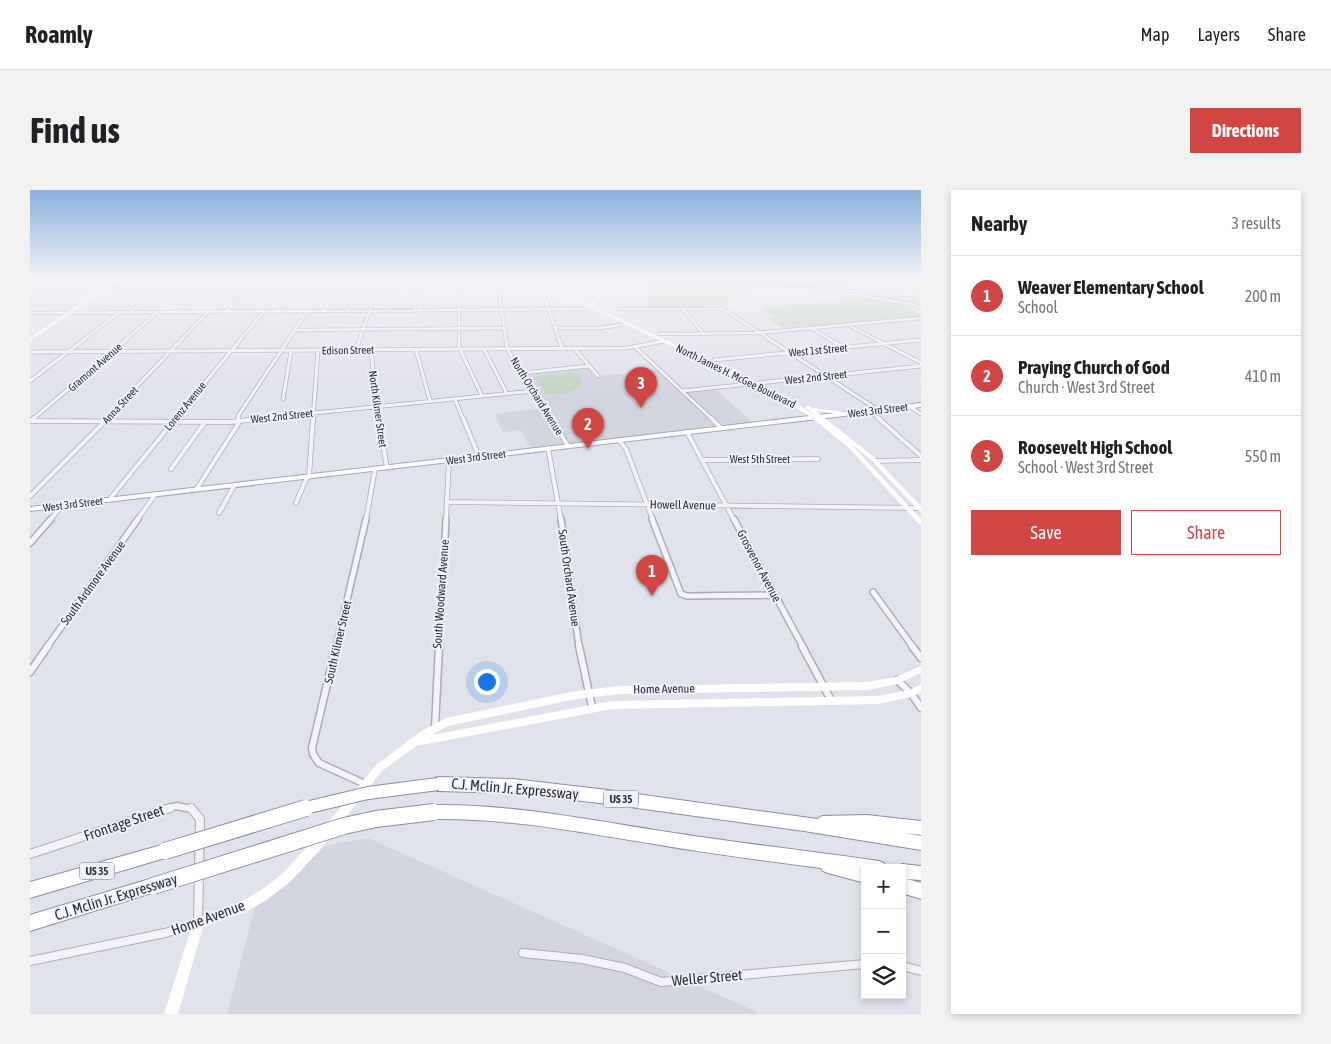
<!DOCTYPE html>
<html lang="en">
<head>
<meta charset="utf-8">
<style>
	body { margin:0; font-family:"Asap Condensed",sans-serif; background:#f2f2f2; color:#202124 }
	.controls { position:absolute; right:15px; bottom:15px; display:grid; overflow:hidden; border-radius:0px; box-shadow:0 2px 8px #0003 }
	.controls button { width:45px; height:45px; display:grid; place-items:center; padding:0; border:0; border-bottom:1px solid #e0e0e0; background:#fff; color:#202124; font:25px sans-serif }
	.you { position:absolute; left:456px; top:491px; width:18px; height:18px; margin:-12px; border:4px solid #fff; border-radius:50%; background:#1a73e8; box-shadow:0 0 0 8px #1a73e833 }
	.badge { display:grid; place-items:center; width:32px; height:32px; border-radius:50%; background:#d14644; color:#fff; font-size:16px; font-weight:700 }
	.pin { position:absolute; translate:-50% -41px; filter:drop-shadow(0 1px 2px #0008) }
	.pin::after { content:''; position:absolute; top:26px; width:18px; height:15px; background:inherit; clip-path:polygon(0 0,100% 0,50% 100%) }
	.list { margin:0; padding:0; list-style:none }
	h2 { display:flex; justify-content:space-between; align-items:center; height:65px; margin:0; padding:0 20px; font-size:21px }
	h2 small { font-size:16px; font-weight:400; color:#757577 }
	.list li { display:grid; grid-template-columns:32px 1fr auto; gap:15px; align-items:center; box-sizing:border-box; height:80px; padding:0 20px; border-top:1px solid #e0e0e0 }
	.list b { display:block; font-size:19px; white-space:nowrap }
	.list p { margin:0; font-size:16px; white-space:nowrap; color:#757577 }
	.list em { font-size:16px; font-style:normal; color:#757577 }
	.actions { display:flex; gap:10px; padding:15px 20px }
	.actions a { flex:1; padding:11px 0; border:1px solid #d14644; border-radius:0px; text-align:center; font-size:18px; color:#d14644 }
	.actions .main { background:#d14644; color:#fff }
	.icon { flex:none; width:28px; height:28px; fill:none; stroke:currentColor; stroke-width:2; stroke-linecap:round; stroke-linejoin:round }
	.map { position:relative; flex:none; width:891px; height:824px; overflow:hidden; border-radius:0px }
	header { display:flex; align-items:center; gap:30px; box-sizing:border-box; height:70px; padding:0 25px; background:#fff; border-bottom:1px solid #e0e0e0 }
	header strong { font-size:24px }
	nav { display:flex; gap:28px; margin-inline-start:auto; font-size:18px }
	.intro { display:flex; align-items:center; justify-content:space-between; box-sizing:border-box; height:120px; padding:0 30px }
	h1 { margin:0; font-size:35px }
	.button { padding:12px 22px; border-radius:0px; background:#d14644; color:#fff; font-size:18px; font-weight:700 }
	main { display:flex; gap:30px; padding:0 30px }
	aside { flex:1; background:#fff; border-radius:0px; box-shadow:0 2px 8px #0003 }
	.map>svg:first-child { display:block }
	.built { fill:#d3d5df }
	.green { fill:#c3d4c2 }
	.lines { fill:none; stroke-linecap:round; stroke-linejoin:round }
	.river { fill:#9baacb; fill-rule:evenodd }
	.street-far5-casing { stroke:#aaadb8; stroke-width:4 }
	.street-far4-casing { stroke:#aaadb8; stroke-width:4.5 }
	.street-far3-casing { stroke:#aaadb8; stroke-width:5.5 }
	.street-far2-casing { stroke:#aaadb8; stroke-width:8 }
	.street-far1-casing { stroke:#aaadb8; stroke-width:9 }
	.street-casing { stroke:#aaadb8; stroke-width:10 }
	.primary-casing { stroke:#a0a5b6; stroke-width:2 }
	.highway-casing { stroke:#888da1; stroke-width:2 }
	.street-far5 { stroke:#f4f4f8; stroke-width:2.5 }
	.street-far4 { stroke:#f4f4f8; stroke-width:3 }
	.street-far3 { stroke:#f4f4f8; stroke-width:4 }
	.street-far2 { stroke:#f4f4f8; stroke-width:5 }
	.street-far1 { stroke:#f4f4f8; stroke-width:6 }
	.street { stroke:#f4f4f8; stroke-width:8 }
	.secondary { fill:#fff; fill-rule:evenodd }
	.primary { fill:#fff; fill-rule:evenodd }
	.highway { fill:#fff; fill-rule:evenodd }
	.rail { stroke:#7a7f94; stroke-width:1; stroke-dasharray:1 2.5; stroke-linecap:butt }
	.highway-bridge-far1-casing { stroke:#888da1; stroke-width:14; stroke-linecap:butt }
	.highway-bridge-casing { stroke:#888da1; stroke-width:18; stroke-linecap:butt }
	.highway-bridge-far1 { stroke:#fff; stroke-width:12 }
	.highway-bridge { stroke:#fff; stroke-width:16 }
	.labels { text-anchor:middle; stroke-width:4; stroke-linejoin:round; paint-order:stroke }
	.far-street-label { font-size:11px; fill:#292e42; stroke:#f0f2f7 }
	.shield { fill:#f0f2f7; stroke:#656978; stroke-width:1 }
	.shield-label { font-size:11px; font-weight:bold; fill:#292e42 }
	.street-label { font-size:12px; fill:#292e42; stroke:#f0f2f7 }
	.near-street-label { font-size:15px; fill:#292e42; stroke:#f0f2f7 }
</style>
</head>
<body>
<header>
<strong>Roamly</strong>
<nav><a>Map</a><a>Layers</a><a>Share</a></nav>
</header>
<div class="intro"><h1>Find us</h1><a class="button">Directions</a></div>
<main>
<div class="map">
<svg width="891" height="824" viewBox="0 0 891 824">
	<rect width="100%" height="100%" fill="#e1e3ea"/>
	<!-- built -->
	<path class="built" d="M560 176 568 186 630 180 652 201 684 198 725 234 502 260 490 240 473 242 465 224 514 218 492 183Z
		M338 648 725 821 726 824H197L225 717 296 656Z"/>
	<!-- green -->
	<path class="green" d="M577 87H754L810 98H717L692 115H672L674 118H619L618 92 578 90Z
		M848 108 864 112 891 124V128L756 140 737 128 746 127 731 118Z
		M545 182 551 188 552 194C545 204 529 203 517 204L506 186Z"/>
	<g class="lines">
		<!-- river -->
		<path class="river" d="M601 87 701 88 773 94 841 87H862L773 98 701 92Z"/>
		<!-- street-far5 casing -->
		<g class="street-far5-casing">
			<path id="street-far5" d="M429 87V150
				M822 87 891 117
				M0 90 5 87
				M468 95 476 150
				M818 98 891 92
				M124 99 139 87
				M0 100 468 95 484 92
				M513 102 529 150
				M782 102 822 104 886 115
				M874 109 891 107
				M0 116 48 87
				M589 119H693L741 150
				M653 119 673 143
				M294 121 307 98
				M318 121 329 96
				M384 121 389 87
				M100 122 128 99
				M148 122 186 87
				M196 122 228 87
				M246 122 270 87
				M0 123 555 119
				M818 135 847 150
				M525 138H571L590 135
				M781 138 801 150
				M266 140 474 138
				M630 144 727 143 891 128
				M53 150 89 123
				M95 150 127 123
				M151 150 178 122
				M210 150 233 122
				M258 150 277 122
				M329 150 352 87
				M888 150H891"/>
		</g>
		<!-- street-far4 casing -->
		<g class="street-far4-casing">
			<path id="street-far4" d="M429 149V157L452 206
				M476 149 477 159 521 229
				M529 149 532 158
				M739 149 848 220
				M799 149 812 157
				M845 149 891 173
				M605 157 682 229
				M544 158 568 186
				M454 159 477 204
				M326 160 330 149
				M341 160 348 229
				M386 160 400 211
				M0 162 597 158 634 151
				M684 170 891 150
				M492 183 560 176
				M0 191 55 149
				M652 201 891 176
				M253 209 261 161
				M425 209 433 229
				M879 216 891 224
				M840 221 850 229
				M3 229 97 149
				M76 229 152 149
				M145 229 211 149
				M208 229V226L259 149
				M225 229 503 201
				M283 229 288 160"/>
		</g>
		<!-- street-far3 casing -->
		<g class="street-far3-casing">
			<path id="street-far3" d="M348 228 357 277
				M433 228 449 267
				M521 228 538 256
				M681 228 691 238
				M848 228 891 266
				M2 230 4 228
				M0 231 200 232 237 228
				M657 242 704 330
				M589 250 596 259 623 330
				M518 258 531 330
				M673 270 788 269
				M845 271 891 270
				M141 279 175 232
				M279 287 283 228
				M166 300 208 234V228
				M0 306 78 228
				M79 310 146 228
				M417 312 889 318
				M266 313 277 287
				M189 323 204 296
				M20 330 32 316
				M107 330 125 305
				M336 330 345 279
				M416 330 419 270"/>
		</g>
		<!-- street-far2 casing -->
		<g class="street-far2-casing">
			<path id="street-far2" d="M531 329 549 457
				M622 329 651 404 657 406 745 405
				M704 329 773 457
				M0 353 21 329
				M843 402 883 457
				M17 457 108 329
				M306 457 336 329
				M409 457 416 329"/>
		</g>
		<!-- street-far1 casing -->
		<g class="street-far1-casing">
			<path id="street-far1" d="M306 456 282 558 283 564 289 573 335 594
				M549 456 562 517
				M772 456 801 510
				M882 456 891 468
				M0 482 18 456
				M867 490 881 503 891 518
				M405 537 409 456
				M136 619 146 616 162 619"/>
		</g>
		<!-- street casing -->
		<g class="street-casing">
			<path id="street" d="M0 664 140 618
				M493 763 552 769 595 778 631 792 835 774
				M0 771 135 743 168 733 170 629 161 618
				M872 776 891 781"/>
		</g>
		<!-- primary casing -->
		<g class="primary-casing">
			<path id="primary" d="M891 213V217L0 321V317Z"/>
		</g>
		<!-- highway casing -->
		<g class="highway-casing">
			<path id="highway" d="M408 587 483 589 578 600 787 629 792 626 837 625 891 631V645L875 643 891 646V660L774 641 578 614 483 603 408 601 403 599 401 594 403 589Z
				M404 615C483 614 560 630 638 642 708 653 779 661 849 671L854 673 856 678H835V693L798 683 793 681 791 678C737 671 683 664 630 655 554 643 481 628 404 629L399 627 397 622 399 617Z
				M135 654 140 656 142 661 140 666 135 668 0 708V692Z
				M872 674 891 676V690L877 689 891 693V709L872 703V678H866Z
				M123 688 128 691 131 696 128 701 0 741V725Z"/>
		</g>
		<!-- street-far5 -->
		<use href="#street-far5" class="street-far5"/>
		<!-- street-far4 -->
		<use href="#street-far4" class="street-far4"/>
		<!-- street-far3 -->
		<use href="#street-far3" class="street-far3"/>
		<!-- street-far2 -->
		<use href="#street-far2" class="street-far2"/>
		<!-- street-far1 -->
		<use href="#street-far1" class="street-far1"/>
		<!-- street -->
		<use href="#street" class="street"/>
		<!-- secondary -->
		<path class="secondary" d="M90 87H94L0 151V148Z
			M458 87H464L558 115 565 111 574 96 572 87H575L578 96 567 113 562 116 752 204 786 226 822 255 891 329V335L889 334 818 257 782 228 748 206 561 118Z
			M776 216H780L782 218 816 222V224H814L786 221 844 267 891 316V322L889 321 840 269 776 218Z
			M891 476V483L867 494 838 500 589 504 546 509 418 536 402 545 582 511 848 506 880 500 891 494V502L881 507 848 514 582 519 386 556 352 581 289 661 260 692 238 709 216 722 173 737 148 824H134L164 729 209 713 230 701 252 684 281 653 346 575 390 542 416 528 546 501 589 496 838 492 866 487Z"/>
		<!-- primary -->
		<use href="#primary" class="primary"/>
		<!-- highway -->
		<use href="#highway" class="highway"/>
		<!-- rail -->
		<path class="rail" d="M766 87 891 115"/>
		<!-- highway-bridge-far1 casing -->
		<g class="highway-bridge-far1-casing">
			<path id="highway-bridge-far1" d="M271 619 338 603 408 594"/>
		</g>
		<!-- highway-bridge casing -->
		<g class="highway-bridge-casing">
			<path id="highway-bridge" d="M135 661 276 618
				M123 696 314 636 346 629 404 622"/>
		</g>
		<!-- highway-bridge-far1 -->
		<use href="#highway-bridge-far1" class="highway-bridge-far1"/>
		<!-- highway-bridge -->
		<use href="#highway-bridge" class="highway-bridge"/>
	</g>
	<!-- sky -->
	<linearGradient id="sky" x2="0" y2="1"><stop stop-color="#89b0dc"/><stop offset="0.43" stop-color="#f2f2f6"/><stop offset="1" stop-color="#f2f2f6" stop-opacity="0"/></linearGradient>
	<rect width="891" height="203" fill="url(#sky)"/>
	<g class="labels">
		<!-- far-street labels -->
		<g class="far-street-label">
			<text transform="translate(318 160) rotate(-1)" y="4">Edison Street</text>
			<text transform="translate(788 160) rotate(-5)" y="4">West 1st Street</text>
			<text transform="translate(65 177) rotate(-41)" y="4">Gramont Avenue</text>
			<text transform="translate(706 186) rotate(26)" y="4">North James H. McGee Boulevard</text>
			<text transform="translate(786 187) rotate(-6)" y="4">West 2nd Street</text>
			<text transform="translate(507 206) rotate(58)" y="4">North Orchard Avenue</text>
			<text transform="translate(90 215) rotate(-47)" y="4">Anna Street</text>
			<text transform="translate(155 216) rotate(-51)" y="4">Lorenz Avenue</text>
			<text transform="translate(348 219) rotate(82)" y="4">North Kilmer Street</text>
			<text transform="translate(848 220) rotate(-7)" y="4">West 3rd Street</text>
			<text transform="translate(252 226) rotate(-6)" y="4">West 2nd Street</text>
			<text transform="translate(446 267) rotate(-7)" y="4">West 3rd Street</text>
			<text x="730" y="273">West 5th Street</text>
			<text transform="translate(43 314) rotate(-7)" y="4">West 3rd Street</text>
		</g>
		<!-- shield labels -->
		<g class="shield">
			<rect x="573.5" y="600.5" width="35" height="17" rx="4"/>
			<rect x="49.5" y="672.5" width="35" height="17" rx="4"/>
		</g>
		<g class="shield-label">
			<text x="591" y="613">US 35</text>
			<text x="67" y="685">US 35</text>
		</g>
		<!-- street labels -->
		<g class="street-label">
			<text transform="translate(653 315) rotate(1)" y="4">Howell Avenue</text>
			<text transform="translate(729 376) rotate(62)" y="4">Grosvenor Avenue</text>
			<text transform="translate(539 388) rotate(82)" y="4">South Orchard Avenue</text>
			<text transform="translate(63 393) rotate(-54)" y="4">South Ardmore Avenue</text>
			<text transform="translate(411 404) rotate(-86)" y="4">South Woodward Avenue</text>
			<text transform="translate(308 452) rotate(-77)" y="4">South Kilmer Street</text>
			<text transform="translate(634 499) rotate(-1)" y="4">Home Avenue</text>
		</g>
		<!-- near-street labels -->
		<g class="near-street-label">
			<text transform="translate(485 599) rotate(5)" y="5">C.J. Mclin Jr. Expressway</text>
			<text transform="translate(94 633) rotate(-19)" y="5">Frontage Street</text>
			<text transform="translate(86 707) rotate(-17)" y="5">C.J. Mclin Jr. Expressway</text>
			<text transform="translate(178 728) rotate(-20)" y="5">Home Avenue</text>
			<text transform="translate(677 788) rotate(-5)" y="5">Weller Street</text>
		</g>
	</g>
</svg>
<div class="controls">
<button>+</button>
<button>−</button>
<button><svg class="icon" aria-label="layers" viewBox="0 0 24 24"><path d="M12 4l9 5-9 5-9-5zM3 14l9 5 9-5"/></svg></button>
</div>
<div class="you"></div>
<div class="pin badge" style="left:622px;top:406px">1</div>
<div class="pin badge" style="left:558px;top:259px">2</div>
<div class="pin badge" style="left:611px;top:218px">3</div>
</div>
<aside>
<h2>Nearby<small>3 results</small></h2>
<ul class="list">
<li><span class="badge">1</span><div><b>Weaver Elementary School</b><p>School</p></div><em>200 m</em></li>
<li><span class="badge">2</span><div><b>Praying Church of God</b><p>Church · West 3rd Street</p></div><em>410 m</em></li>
<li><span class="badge">3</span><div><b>Roosevelt High School</b><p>School · West 3rd Street</p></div><em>550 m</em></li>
</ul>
<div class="actions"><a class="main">Save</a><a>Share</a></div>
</aside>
</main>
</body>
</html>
